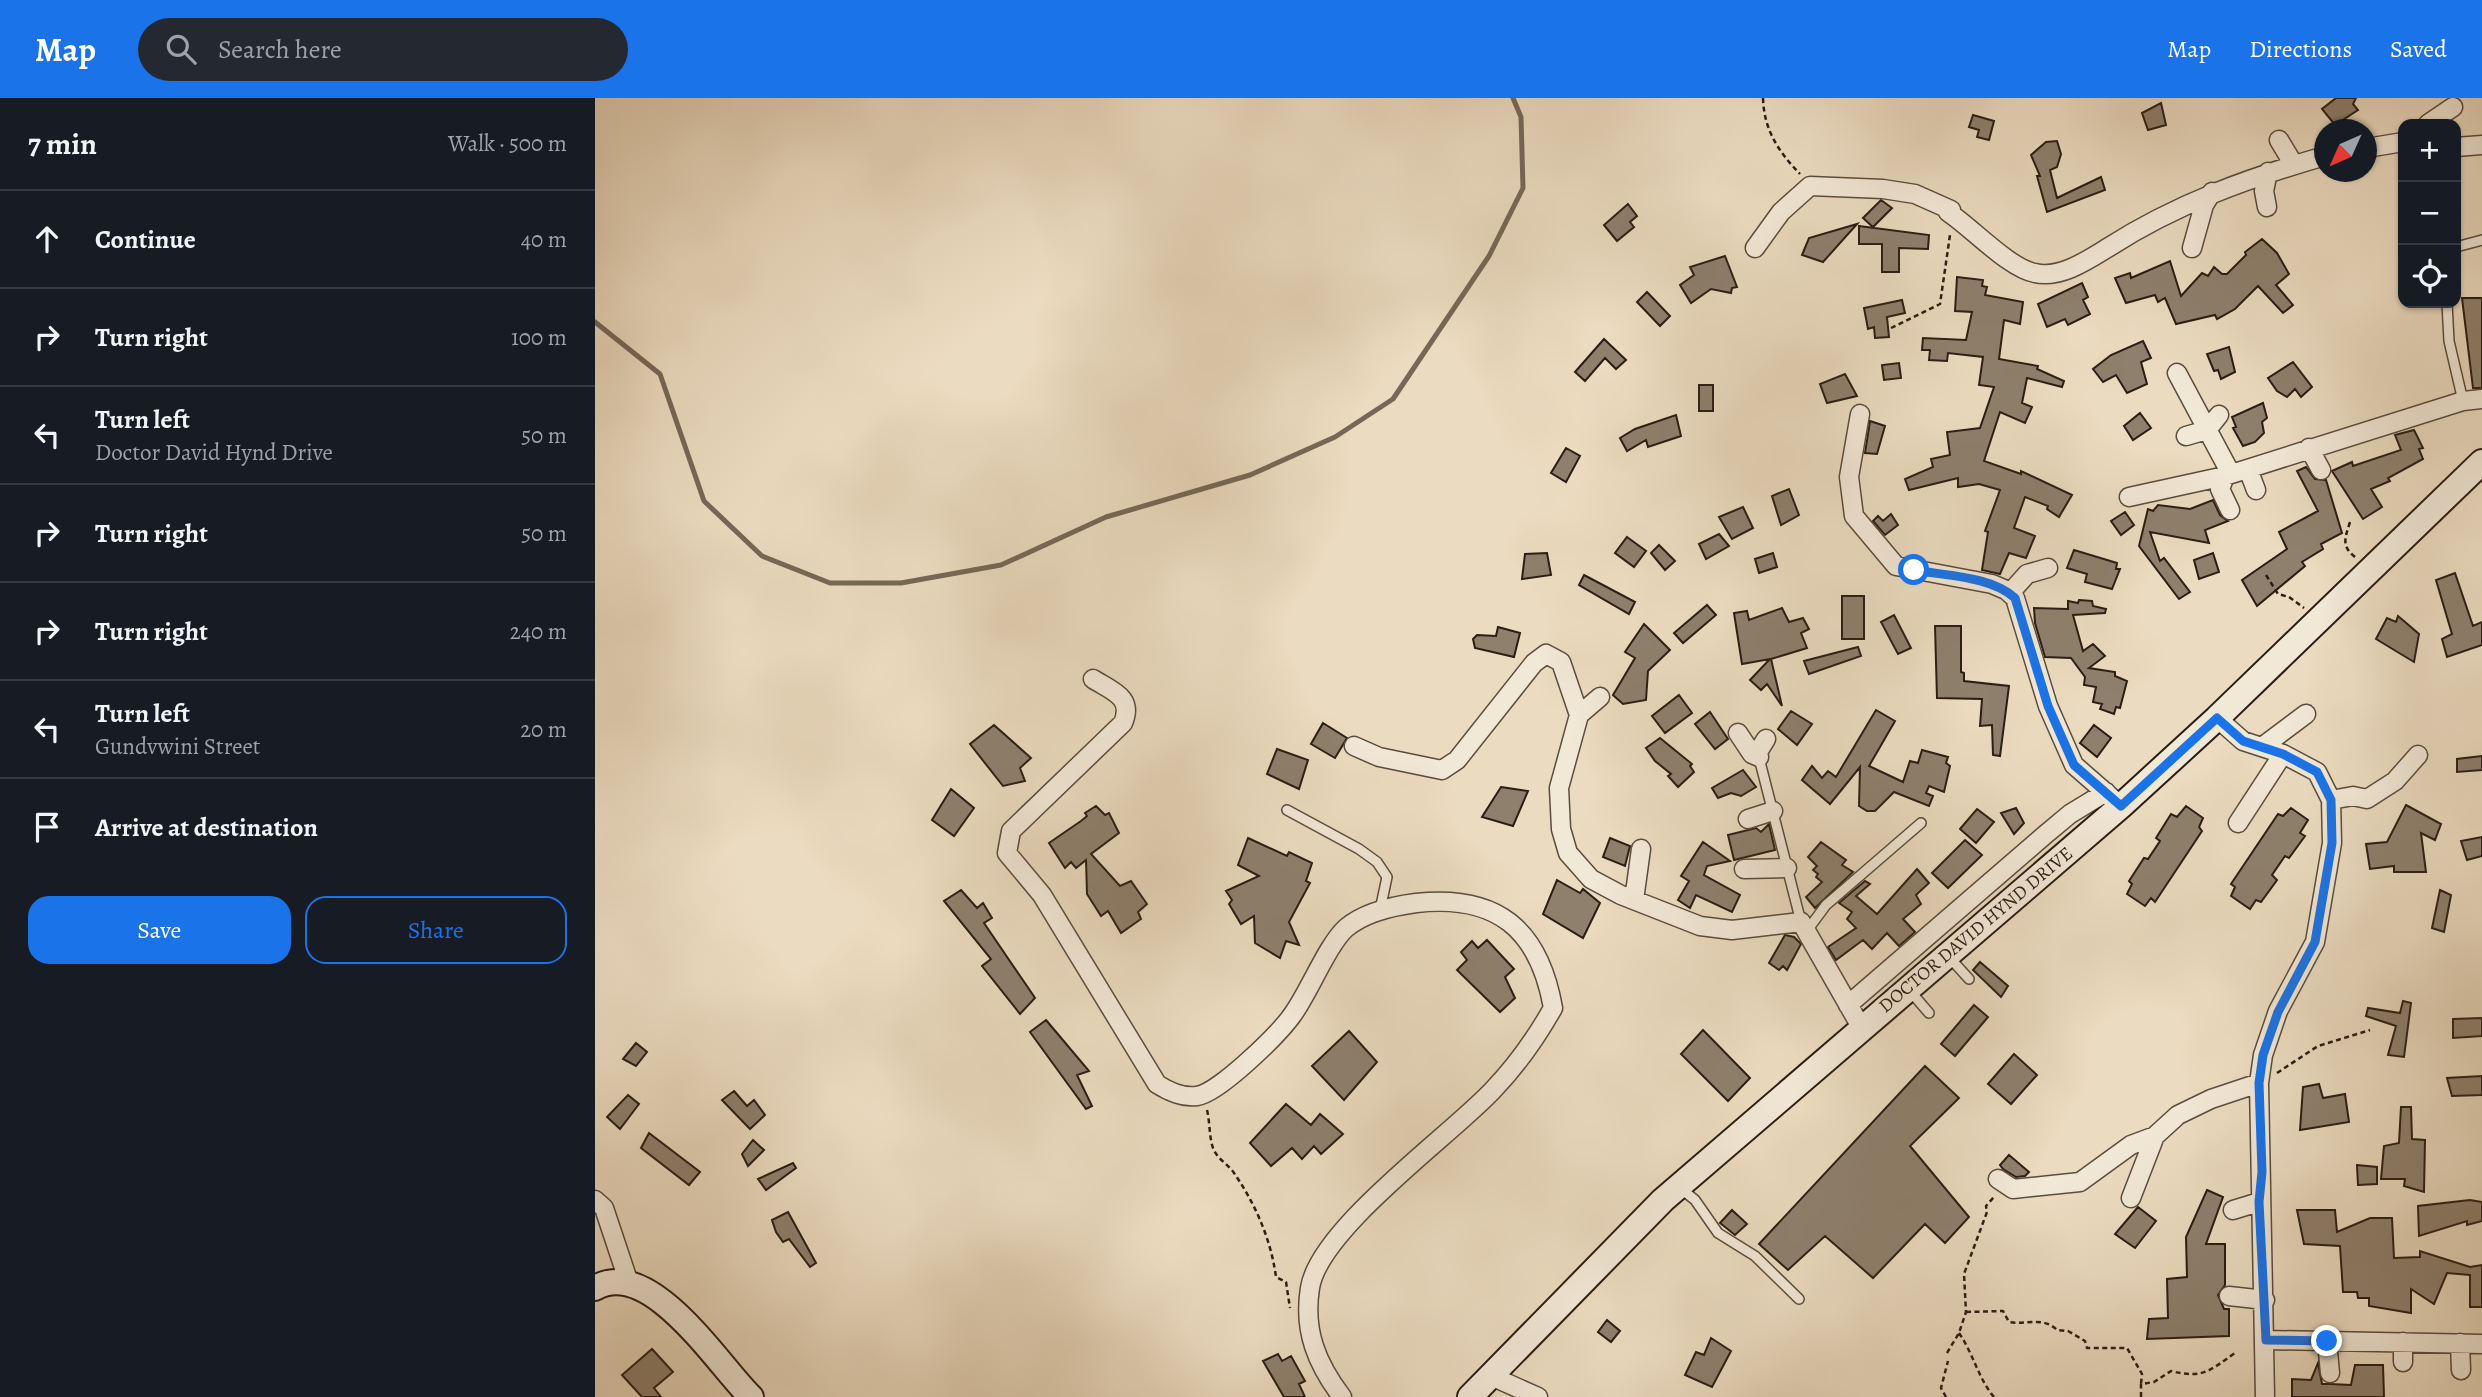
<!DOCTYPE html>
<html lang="en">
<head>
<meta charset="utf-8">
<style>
	body { margin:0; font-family:Alegreya,serif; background:#242831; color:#f1f3f6 }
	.controls { position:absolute; right:21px; top:21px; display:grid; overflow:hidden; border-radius:14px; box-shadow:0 2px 5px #0004 }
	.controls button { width:63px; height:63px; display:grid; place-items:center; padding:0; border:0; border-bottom:2px solid #363941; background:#171b24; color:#f1f3f6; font:35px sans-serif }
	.compass { position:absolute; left:1719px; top:21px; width:63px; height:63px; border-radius:50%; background:#171b24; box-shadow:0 2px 5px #0004; rotate:225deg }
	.stop { position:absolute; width:21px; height:21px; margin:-16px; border:5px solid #1a73e8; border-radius:50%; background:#fff }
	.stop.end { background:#1a73e8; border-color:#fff; box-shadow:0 2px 7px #0008 }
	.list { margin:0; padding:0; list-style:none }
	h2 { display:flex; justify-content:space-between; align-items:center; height:91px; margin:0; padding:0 28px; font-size:30px }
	h2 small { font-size:23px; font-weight:400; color:#9ea1a6 }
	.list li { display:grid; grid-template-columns:46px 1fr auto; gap:21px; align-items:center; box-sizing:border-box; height:98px; padding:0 28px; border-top:2px solid #363941 }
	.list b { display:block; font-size:26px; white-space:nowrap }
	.list p { margin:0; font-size:23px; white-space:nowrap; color:#9ea1a6 }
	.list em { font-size:23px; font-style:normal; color:#9ea1a6 }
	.actions { display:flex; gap:14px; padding:21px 28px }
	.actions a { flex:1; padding:16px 0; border:2px solid #1a73e8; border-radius:21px; text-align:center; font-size:24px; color:#1a73e8 }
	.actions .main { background:#1a73e8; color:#fff }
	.icon { flex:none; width:38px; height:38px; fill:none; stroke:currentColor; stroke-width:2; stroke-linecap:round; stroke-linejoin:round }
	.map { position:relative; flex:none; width:1887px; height:1299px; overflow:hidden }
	header { display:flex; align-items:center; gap:42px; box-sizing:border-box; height:98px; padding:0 35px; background:#1a73e8; color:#fff }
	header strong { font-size:33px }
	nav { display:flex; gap:38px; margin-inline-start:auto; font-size:24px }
	.search { width:490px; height:63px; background:#242831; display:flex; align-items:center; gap:18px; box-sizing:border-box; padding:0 24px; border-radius:38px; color:#9ea1a6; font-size:26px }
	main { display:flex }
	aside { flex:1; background:#171b24 }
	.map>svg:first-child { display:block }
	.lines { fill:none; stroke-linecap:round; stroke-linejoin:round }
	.stream { stroke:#766857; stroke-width:5 }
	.building { fill:#8e806d; stroke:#2a1d13; stroke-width:2 }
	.lane-casing { stroke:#5a4c3e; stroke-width:12 }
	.street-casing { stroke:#5a4c3e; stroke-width:21 }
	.secondary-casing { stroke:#2a1d13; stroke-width:28 }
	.path { stroke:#2a1d13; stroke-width:2.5; stroke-dasharray:5 3.5; stroke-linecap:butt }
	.lane { stroke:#f2e8d6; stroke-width:9 }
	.street { stroke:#f2e8d6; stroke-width:18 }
	.secondary { stroke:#f2e8d6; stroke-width:24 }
	.route { stroke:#1a73e8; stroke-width:9 }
	.labels { text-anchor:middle; stroke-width:7; stroke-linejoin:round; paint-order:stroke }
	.street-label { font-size:19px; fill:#2a1d13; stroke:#f2e8d6 }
</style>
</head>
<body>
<header>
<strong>Map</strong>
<div class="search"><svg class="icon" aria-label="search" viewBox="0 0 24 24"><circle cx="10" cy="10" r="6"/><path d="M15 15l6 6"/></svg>Search here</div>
<nav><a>Map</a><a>Directions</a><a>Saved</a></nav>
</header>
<main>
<aside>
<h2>7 min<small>Walk · 500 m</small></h2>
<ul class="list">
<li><svg class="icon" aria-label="ahead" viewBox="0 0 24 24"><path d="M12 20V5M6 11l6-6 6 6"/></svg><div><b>Continue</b></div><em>40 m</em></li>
<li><svg class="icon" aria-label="right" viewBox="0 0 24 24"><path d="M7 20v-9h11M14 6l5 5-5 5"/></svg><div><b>Turn right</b></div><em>100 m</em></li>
<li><svg class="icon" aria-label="left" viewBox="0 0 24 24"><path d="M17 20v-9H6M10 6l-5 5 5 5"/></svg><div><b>Turn left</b><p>Doctor David Hynd Drive</p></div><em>50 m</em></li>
<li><svg class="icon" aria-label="right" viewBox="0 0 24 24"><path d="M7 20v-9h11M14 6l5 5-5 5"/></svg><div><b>Turn right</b></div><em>50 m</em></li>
<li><svg class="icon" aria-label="right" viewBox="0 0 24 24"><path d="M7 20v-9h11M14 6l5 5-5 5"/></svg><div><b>Turn right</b></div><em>240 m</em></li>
<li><svg class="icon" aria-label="left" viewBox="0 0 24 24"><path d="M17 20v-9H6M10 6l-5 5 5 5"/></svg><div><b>Turn left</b><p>Gundvwini Street</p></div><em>20 m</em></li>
<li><svg class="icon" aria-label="arrive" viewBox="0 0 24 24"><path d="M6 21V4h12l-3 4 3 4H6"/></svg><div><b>Arrive at destination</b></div></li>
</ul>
<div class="actions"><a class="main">Save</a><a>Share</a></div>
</aside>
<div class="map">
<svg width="1887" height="1299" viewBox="0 0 1887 1299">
	<rect width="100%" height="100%" fill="#ebdbc0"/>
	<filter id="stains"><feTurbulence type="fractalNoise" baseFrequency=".00286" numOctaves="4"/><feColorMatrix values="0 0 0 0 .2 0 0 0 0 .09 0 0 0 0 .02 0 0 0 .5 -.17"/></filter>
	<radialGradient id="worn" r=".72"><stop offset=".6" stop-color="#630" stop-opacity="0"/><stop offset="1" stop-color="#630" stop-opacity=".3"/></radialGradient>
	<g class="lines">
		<!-- stream -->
		<path class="stream" d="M0 224 65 276 109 403 167 458 235 485H306L406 467 511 419 655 377 740 339 798 301 894 158 928 90 926 19 918 0"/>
	</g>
	<!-- building -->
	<path class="building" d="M1741 0H1761L1758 6 1763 12 1740 27 1727 11Z
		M1566 5 1571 27 1553 32 1547 15Z
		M1378 17 1399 23 1394 42 1382 39 1384 32 1374 29Z
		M1462 43 1466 56 1462 69 1455 72 1462 100 1506 79 1510 92 1452 114 1442 78H1445L1436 57 1451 44Z
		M1286 102 1297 110 1278 129 1268 120Z
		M1033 106 1042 118 1035 124 1039 129 1022 143 1009 127Z
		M1262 126 1228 164 1207 157 1214 140Z
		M1264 128 1334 137 1333 151 1304 150V174H1287V146H1264Z
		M1667 141 1682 155 1694 176 1681 187 1698 207 1688 215 1663 188 1640 211 1622 221 1620 217 1581 226 1570 200 1563 204 1560 197 1531 205 1520 180 1535 175 1536 180 1575 163 1586 198 1607 175 1613 178 1619 169 1627 176H1632L1651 157 1650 154Z
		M1130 158 1142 189 1137 190 1136 195 1116 191 1096 205 1085 187 1099 177 1095 169Z
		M1362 179 1388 182 1387 188 1392 189 1390 197 1428 204 1425 226 1409 222 1404 261 1443 268 1442 271 1469 283 1467 289 1432 280 1427 305 1437 309 1430 325 1405 314 1389 363 1426 376V373L1477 397 1464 419 1452 411 1453 408 1430 399 1419 430 1440 438 1431 460 1414 455 1405 476 1387 472 1393 434 1390 433 1405 392 1384 386 1363 389V380L1314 392 1310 381 1338 369 1336 361 1355 357 1352 334 1385 330 1399 289 1384 287 1388 259 1353 255 1352 263 1334 262 1335 252H1327L1328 240 1371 242 1377 214 1360 213Z
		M1487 185 1493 199 1488 202 1495 216 1473 227 1470 221 1452 229 1443 206Z
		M1052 194 1075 218 1065 228 1042 204Z
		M1867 200H1887V290H1878Z
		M1307 202 1310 215 1292 219 1294 239 1280 240 1279 229 1273 231 1269 210Z
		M1009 241 1031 262 1021 271 1010 260 990 283 980 274Z
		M1548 243 1556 260 1546 264 1552 286 1532 295 1521 277 1508 284 1498 271 1516 257Z
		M1634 249 1640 274 1626 281 1623 272 1619 273 1612 256Z
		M1698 264 1717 289 1706 299 1700 291 1692 299 1682 293 1673 280Z
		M1304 265 1306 280 1289 282 1287 267Z
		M1250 276 1262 298 1232 305 1225 286Z
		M1104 287H1118V313H1104Z
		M1668 305 1672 320 1667 324 1669 335 1660 344 1648 348 1638 330 1641 329 1637 319Z
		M1545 315 1556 330 1538 342 1529 328Z
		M1081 317 1086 338 1053 349 1051 342 1032 353 1025 340 1040 331Z
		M1275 323 1290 328 1282 356 1270 355Z
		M1819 332 1828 350 1824 351 1828 361 1793 380 1795 383 1776 391 1787 409 1768 421 1737 373 1757 364 1758 368 1806 352 1800 337Z
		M971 350 985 358 971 384 956 375Z
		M1711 369 1720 381 1731 382 1747 435 1726 446 1728 451 1707 464 1710 468 1662 508 1647 482 1692 451 1684 434 1723 413 1702 373Z
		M1194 391 1204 417 1186 427 1177 398Z
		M1618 402 1625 417 1633 423 1610 432 1614 445 1555 434 1565 463 1569 460 1595 494 1584 501 1544 448 1553 411 1558 413 1563 407 1595 411Z
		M1148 409 1158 430 1137 441 1124 419Z
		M1530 414 1539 427 1526 437 1516 423Z
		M1296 416 1303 427 1290 437 1278 423 1283 418 1288 423Z
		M1124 436 1134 448 1111 461 1104 446Z
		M1032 439 1051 453 1039 469 1020 455Z
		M1064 447 1080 463 1070 472 1056 455Z
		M1479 452 1522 465 1521 471H1525L1517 491 1490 484 1492 476 1472 470Z
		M952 455 956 477 927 481 930 456Z
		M1178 455 1182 469 1164 475 1160 461Z
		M1618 455 1624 474 1604 481 1599 462Z
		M1860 475 1878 528 1887 524V547L1852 559 1847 541 1857 536 1841 482Z
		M989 477 1040 504 1034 516 984 487Z
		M1247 498H1269V541H1247Z
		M1484 502 1497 503 1498 508 1511 511 1510 515 1478 517 1488 553 1498 546 1510 558 1494 570 1520 574V578L1532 583 1525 610 1521 609 1519 616 1505 611 1507 606 1498 604 1501 589 1489 587 1490 579 1476 560 1450 559 1440 525 1439 510 1473 511V503L1483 505Z
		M1112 507 1121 517 1088 545 1079 535Z
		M1187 510 1194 524 1208 520 1214 531 1206 535 1212 550 1176 561 1187 608 1172 586 1166 592 1155 582 1175 561 1147 566 1139 515 1152 513 1154 522Z
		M1299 517 1316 550 1303 556 1286 524Z
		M1803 518 1824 536 1819 564 1781 541 1792 520 1801 524Z
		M1049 526 1075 552 1053 573 1051 602 1028 606 1018 597 1040 560 1030 554Z
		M1340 528H1366V574L1369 575V583L1414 588 1405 658 1398 657 1397 627 1385 628 1387 601 1342 600Z
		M903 529 925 535 919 559 880 550 878 541 882 537 901 538Z
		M1263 549 1266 558 1214 576 1209 563Z
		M1084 597 1097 615 1070 635 1057 618Z
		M1281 612 1300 623 1274 668 1308 684 1315 663 1323 665 1327 652 1353 659 1351 665 1355 668 1349 694 1334 688 1331 695 1338 698 1334 708 1299 694 1280 713H1272L1264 708 1265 669 1235 706 1207 682 1217 668 1227 680 1233 673 1241 679Z
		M1196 613 1217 626 1202 647 1183 631Z
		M1115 614 1133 641 1120 651 1100 626Z
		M728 625 752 640 740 660 716 646Z
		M399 627 436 660 425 670 430 683 408 688 375 646Z
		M1499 627 1516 640 1502 659 1485 645Z
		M1065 640 1097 666 1095 668 1099 674 1083 689 1073 678 1076 676 1060 663 1051 650Z
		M682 651 713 662 704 691 672 676Z
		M1887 658V672L1862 674V661Z
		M1148 672 1161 689 1146 698 1136 695 1123 700 1117 690Z
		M906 689 933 693 918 728 887 719Z
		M356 691 379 710 359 738 337 722Z
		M1811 707 1846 726 1840 742 1826 735 1831 774H1799V768L1775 771 1771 746 1792 744Z
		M501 708 510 717 514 715 524 735 496 756 525 788 536 783 552 806 543 814 546 821 526 835 513 813 506 818 492 796 491 762 481 770 476 764 470 770 454 745 486 723 492 718 490 715Z
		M1591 708 1608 720 1604 729 1607 733 1560 804 1556 800 1550 808 1532 796 1537 786 1534 783 1549 760 1553 761 1565 743 1561 740 1576 716 1582 719Z
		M1421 710 1429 725 1419 736 1406 715Z
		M1696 710 1713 722 1705 735 1710 738 1694 760 1690 758 1677 777 1682 782 1666 804 1661 802 1655 811 1636 798 1640 789 1636 786 1683 716 1688 718Z
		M1382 711 1399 724 1381 745 1365 731Z
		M1174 726 1180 752 1139 762 1133 737 1161 730 1166 734Z
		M1887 739V758L1872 762 1866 743Z
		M653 740 692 758 694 754 717 765 711 783 715 785 694 824 704 847 691 843 685 860 660 845 659 818 646 826 634 806 637 802 631 793 664 778 643 767Z
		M1015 740 1035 748 1030 768 1008 759Z
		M1370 742 1387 757 1353 790 1337 775Z
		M1108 744 1135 763 1112 768 1109 777 1145 797 1137 814 1101 797 1095 810 1083 802 1094 783 1086 778Z
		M1226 744 1251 762 1247 767 1258 774 1220 810 1211 799 1227 784 1221 779 1223 776 1218 772 1222 768 1213 759Z
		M1322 771 1334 785 1321 797 1326 806 1308 821 1320 834 1304 848 1292 835 1277 851 1268 842 1241 862 1233 849 1261 830 1252 821 1257 814 1244 805 1270 783 1275 786 1261 798 1282 816Z
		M962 782 985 795 988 791 1005 805 988 840 948 816Z
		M366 792 382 810 388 805 397 820 389 825 440 900 425 916 387 868 396 861 349 803Z
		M1845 792 1856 797 1849 834 1837 830Z
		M1190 837 1199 839 1206 846 1192 872 1188 868 1184 872 1174 865Z
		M892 842 919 871 910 879 920 900 905 914 862 872 872 862 866 854 877 843 883 850Z
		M1385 864 1413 888 1406 899 1378 872Z
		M1808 903 1816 905 1809 959 1793 957 1801 928 1771 918 1773 910 1805 915Z
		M1379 907 1393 919 1360 958 1346 946Z
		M1887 920V938L1858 940V921Z
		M451 922 494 973 482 977 497 1008 491 1011 435 934Z
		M1108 932 1155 980 1133 1003 1086 956Z
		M754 933 782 964 749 1002 717 968Z
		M41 945 52 954 41 968 28 961Z
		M1419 956 1442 977 1416 1006 1393 986Z
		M1330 968 1364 1000 1315 1048 1374 1119 1350 1145 1330 1126 1278 1180 1230 1138 1193 1172 1164 1146Z
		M1887 978V997L1857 998 1852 980Z
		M1724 986 1728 1000 1750 996 1754 1024 1705 1032 1708 989Z
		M139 993 152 1008 159 1002 170 1017 155 1031 127 1002Z
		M33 997 44 1006 25 1031 12 1019Z
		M691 1006 716 1027 725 1016 748 1036 726 1056 719 1048 707 1061 697 1050 676 1068 655 1045Z
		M1806 1009H1816L1817 1041 1830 1042 1829 1094 1809 1088 1810 1081H1786L1789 1048 1804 1045Z
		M54 1035 105 1074 94 1087 46 1050Z
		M158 1042 169 1052 153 1068 147 1056Z
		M1414 1057 1434 1074 1430 1078 1421 1079 1408 1071 1405 1067Z
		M198 1065 201 1070 171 1092 163 1081Z
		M1762 1067 1782 1069V1086L1763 1087Z
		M1612 1092 1628 1099 1611 1146H1630V1187L1623 1197 1629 1211H1634V1238L1552 1241 1554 1221 1573 1220 1572 1181 1592 1179 1591 1139Z
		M1875 1102 1887 1104V1123L1872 1127V1123L1824 1138 1823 1108Z
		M1543 1109 1561 1123 1540 1150 1520 1136Z
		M1137 1112 1152 1126 1140 1137 1125 1125Z
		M1702 1112H1740L1742 1134 1775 1120H1797L1799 1160 1825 1159V1153L1875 1169 1887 1167V1209H1875V1177L1852 1175 1839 1206 1816 1191V1215L1774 1208V1200H1763L1762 1194H1748L1745 1148 1709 1146Z
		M193 1114 221 1165 215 1169 194 1141 188 1144 181 1134 177 1122Z
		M1012 1222 1025 1233 1016 1244 1003 1234Z
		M1116 1240 1136 1253 1117 1289 1090 1277 1101 1254 1109 1257Z
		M57 1251 78 1274 59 1290 66 1299H47L27 1277Z
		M683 1256 687 1263 696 1258 710 1283 704 1286 710 1299H689L668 1263Z
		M1723 1265 1727 1286H1735L1756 1287 1760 1267H1788L1789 1299H1697V1281L1716 1282Z"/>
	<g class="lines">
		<!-- lane casing -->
		<g class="lane-casing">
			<path id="lane" d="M1861 149 1887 142
				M1852 205 1854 243 1868 303
				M1163 656 1206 824
				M692 712 764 751 782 764 792 779 785 812
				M1211 834 1231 807 1326 725
				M1354 859 1374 881
				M1315 893 1334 915
				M1084 1089 1100 1102 1123 1135 1160 1158 1204 1201"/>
		</g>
		<!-- street casing -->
		<g class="street-casing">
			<path id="street" d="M1833 26 1858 9
				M1684 42 1699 67
				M1861 49 1887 47
				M1772 50 1808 44
				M1672 109 1669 93 1673 74
				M1160 150 1186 114 1215 88 1288 91 1320 96 1356 112 1353 114C1377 130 1415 171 1440 175 1465 181 1493 162 1514 149 1581 106 1653 80 1730 58
				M1597 150 1609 107 1617 94
				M1582 275 1636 376
				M1265 316 1254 379 1259 418 1301 468 1397 486 1411 492 1420 500 1453 608 1479 667 1526 708
				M1591 338 1612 332 1624 317
				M1714 350 1726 372
				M1653 371 1661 392
				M1630 378 1625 391 1635 412
				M1534 399 1630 378 1868 303 1887 301
				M1415 495 1432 476 1453 470
				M498 581C517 593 539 599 528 625L416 733 412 755 447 797 562 986C573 993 588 1000 602 998 624 995 685 935 698 916 714 894 733 846 751 830 770 814 798 808 821 805 902 796 944 831 958 910 941 940 922 967 898 992 855 1038 724 1131 715 1190 708 1233 722 1266 747 1299
				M1005 599 984 617 964 690 966 731 973 755 996 781 1026 797 1105 828 1137 832 1206 824 1266 929
				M1622 620 1648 643 1688 656 1722 674 1736 702 1737 745 1720 844 1683 913 1668 957 1664 985 1670 1299
				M1143 635 1157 656 1164 659
				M759 648 784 659 847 672 862 662 939 565 951 556 966 564 984 617
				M1667 649 1711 616
				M1163 654 1171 641
				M1736 702 1758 698 1772 701 1800 683 1823 657
				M1153 721 1178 713
				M1643 725 1688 656
				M1149 771 1192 770
				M1039 802 1046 751
				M1253 907 1451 736 1475 716 1511 694
				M1403 1081 1418 1091 1485 1084 1536 1047 1560 1038 1583 1017 1616 1001 1664 985
				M1536 1100 1560 1038
				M0 1102 9 1110 34 1185
				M1638 1112 1664 1104
				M1634 1198 1670 1202
				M1671 1242 1887 1246
				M1732 1243 1735 1275
				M1865 1245 1866 1272
				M1808 1264V1244
				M896 1278 943 1299"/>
		</g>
		<!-- secondary casing -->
		<g class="secondary-casing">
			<path id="secondary" d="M0 1190C55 1158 123 1267 156 1299
				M875 1299 1068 1102 1526 708 1622 620 1887 364"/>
		</g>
		<!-- path -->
		<path class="path" d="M1168 0C1169 32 1183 53 1205 76
			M1296 230 1345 206 1355 137
			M1755 424C1750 440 1746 448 1760 459
			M1671 477 1683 496 1694 499 1709 510
			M1682 975 1723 948 1775 932
			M612 1012C615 1024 614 1038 618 1050 622 1061 633 1066 639 1075 661 1107 676 1142 681 1179L691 1184 695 1210
			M1371 1214 1408 1213 1414 1224C1430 1227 1448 1218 1462 1232L1473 1233 1490 1243 1492 1250H1532L1547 1276 1546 1286
			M1364 1235C1379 1257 1383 1280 1399 1299
			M1352 1255 1364 1235 1371 1214 1369 1176 1392 1114 1391 1108 1399 1099
			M1351 1299 1346 1290 1353 1263
			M1546 1299V1286L1559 1284 1576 1273C1608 1281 1614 1273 1640 1255"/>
		<!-- lane -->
		<use href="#lane" class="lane"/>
		<!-- street -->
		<use href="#street" class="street"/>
		<!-- secondary -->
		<use href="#secondary" class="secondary"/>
	</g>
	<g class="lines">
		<!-- route -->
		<path class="route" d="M1319 472C1351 478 1396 478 1420 500L1453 608 1479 667 1526 708 1622 620 1648 643 1688 656 1722 674 1736 702 1737 745 1720 844 1683 914 1668 957 1664 985 1667 1074 1664 1104 1671 1242 1732 1243"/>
	</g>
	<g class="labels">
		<!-- street labels -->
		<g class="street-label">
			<text transform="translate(1380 831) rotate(-40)" y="7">DOCTOR DAVID HYND DRIVE</text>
		</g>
	</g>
	<rect width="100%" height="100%" filter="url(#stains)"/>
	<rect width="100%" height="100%" fill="url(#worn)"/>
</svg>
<div class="controls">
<button>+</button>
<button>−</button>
<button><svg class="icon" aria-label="locate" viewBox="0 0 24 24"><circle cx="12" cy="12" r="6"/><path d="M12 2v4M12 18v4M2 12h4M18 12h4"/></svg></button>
</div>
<svg class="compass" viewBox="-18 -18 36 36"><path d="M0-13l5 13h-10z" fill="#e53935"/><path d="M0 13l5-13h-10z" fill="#9ea1a6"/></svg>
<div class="stop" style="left:1319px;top:472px"></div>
<div class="stop end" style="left:1732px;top:1243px"></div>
</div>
</main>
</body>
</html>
